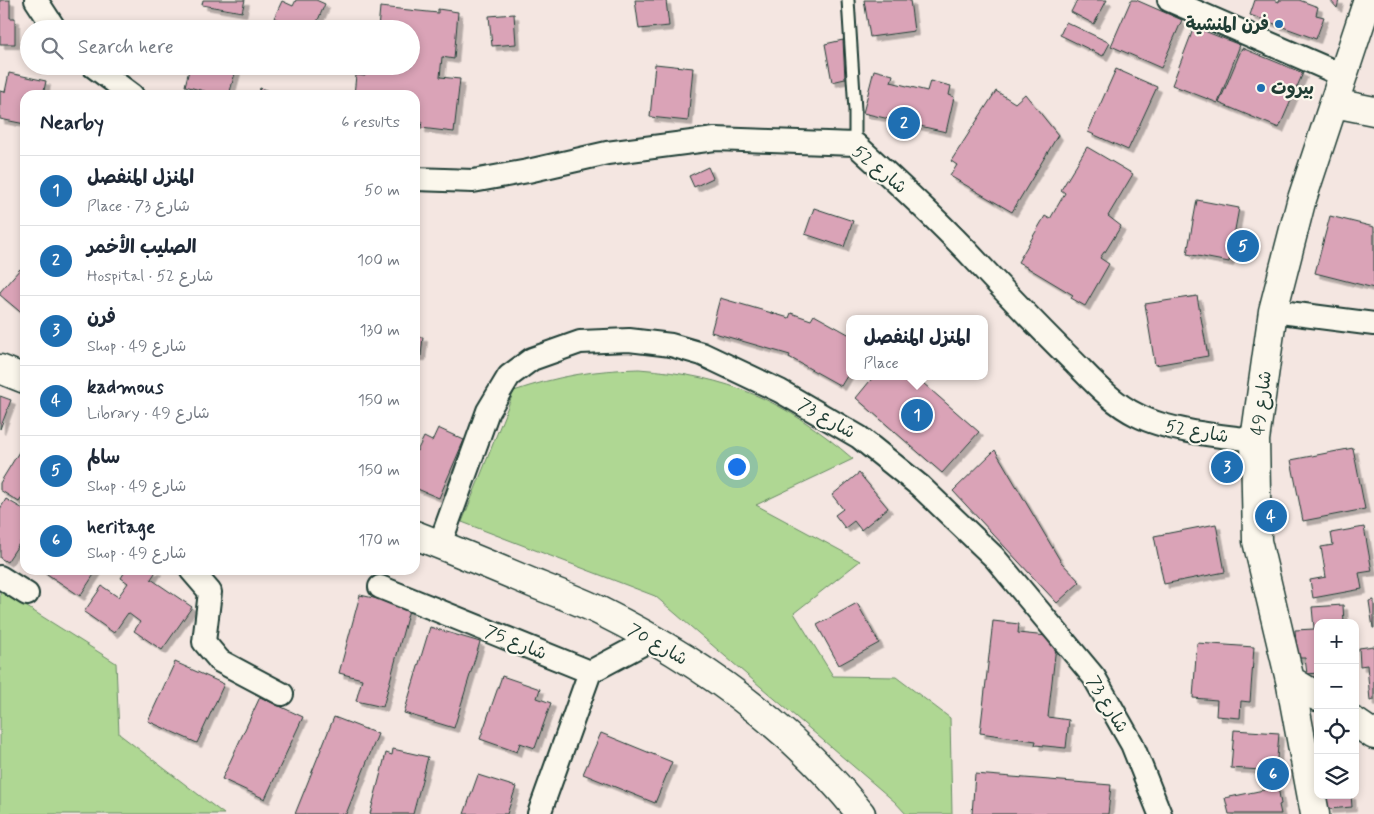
<!DOCTYPE html>
<html lang="en">
<head>
<meta charset="utf-8">
<style>
	body { margin:0; font-family:Mynerve,"Playpen Sans Arabic",sans-serif; background:#f6f6f7; color:#1f2937 }
	.controls { position:absolute; right:15px; bottom:15px; display:grid; overflow:hidden; border-radius:10px; box-shadow:0 2px 8px #0003 }
	.controls button { width:45px; height:45px; display:grid; place-items:center; padding:0; border:0; border-bottom:1px solid #e0e1e3; background:#fff; color:#1f2937; font:25px sans-serif }
	.you { position:absolute; left:736px; top:466px; width:18px; height:18px; margin:-12px; border:4px solid #fff; border-radius:50%; background:#1a73e8; box-shadow:0 0 0 8px #1a73e833 }
	.badge { display:grid; place-items:center; width:32px; height:32px; border-radius:50%; background:#1f6fb2; color:#fff; font-size:16px; font-weight:700 }
	.pin { position:absolute; translate:-50% -50%; border:2px solid #fff; box-shadow:0 1px 5px #0006 }
	.popup { position:absolute; left:846px; top:315px; width:142px; height:65px; box-sizing:border-box; display:grid; place-content:center; border-radius:10px; background:#fff; filter:drop-shadow(0 1px 4px #0005); font-size:16px; white-space:nowrap; color:#747a83 }
	.popup b { font-size:19px; color:#1f2937 }
	.popup::after { content:''; position:absolute; left:50%; top:100%; margin-left:-10px; border:10px solid transparent; border-top-color:#fff }
	.list { margin:0; padding:0; list-style:none }
	h2 { display:flex; justify-content:space-between; align-items:center; height:65px; margin:0; padding:0 20px; font-size:21px }
	h2 small { font-size:16px; font-weight:400; color:#747a83 }
	.list li { display:grid; grid-template-columns:32px 1fr auto; gap:15px; align-items:center; box-sizing:border-box; height:70px; padding:0 20px; border-top:1px solid #e0e1e3 }
	.list b { display:block; font-size:19px; white-space:nowrap }
	.list p { margin:0; font-size:16px; white-space:nowrap; color:#747a83 }
	.list em { font-size:16px; font-style:normal; color:#747a83 }
	.icon { flex:none; width:28px; height:28px; fill:none; stroke:currentColor; stroke-width:2; stroke-linecap:round; stroke-linejoin:round }
	.map { position:relative; flex:none; width:1374px; height:814px; overflow:hidden }
	.search { position:absolute; background:#fff; box-shadow:0 2px 8px #0003; left:20px; top:20px; width:400px; height:55px; display:flex; align-items:center; gap:12px; box-sizing:border-box; padding:0 18px; border-radius:28px; color:#747a83; font-size:19px }
	.panel { position:absolute; background:#fff; box-shadow:0 2px 8px #0003; left:20px; top:90px; width:400px; height:485px; border-radius:15px }
	.map>svg:first-child { display:block }
	.green { fill:#afd793; stroke:#678a64 }
	.building { fill:#daa3b7; stroke:#1f3d34; filter:url(#shadow) }
	.lines { fill:none; stroke-linecap:round; stroke-linejoin:round }
	.lane-casing { stroke:#1f3d34; stroke-width:15 }
	.street-casing { stroke:#1f3d34; stroke-width:26 }
	.secondary-casing { stroke:#1f3d34; stroke-width:31 }
	.lane { stroke:#fbf7ec; stroke-width:11 }
	.street { stroke:#fbf7ec; stroke-width:22 }
	.secondary { stroke:#fbf7ec; stroke-width:28 }
	.poi-dot { fill:#1f6fb2; stroke:#fbf7ec; stroke-width:2 }
	.labels { text-anchor:middle; stroke-width:4.5; stroke-linejoin:round; paint-order:stroke }
	.poi-label { font-size:18px; font-weight:bold; fill:#1f3d34; stroke:#fbf7ec; text-anchor:end }
	.street-label { font-size:18px; fill:#1f3d34; stroke:#fbf7ec }
</style>
</head>
<body>
<div class="map">
<svg width="1374" height="814" viewBox="0 0 1374 814">
	<defs>
		<filter id="shadow"><feDropShadow dx="4.5" dy="4.5" stdDeviation="0" flood-color="#0004"/></filter>
	</defs>
	<rect width="100%" height="100%" fill="#f4e6e1"/>
	<filter id="ink" filterUnits="userSpaceOnUse"><feTurbulence type="fractalNoise" baseFrequency=".02" numOctaves="2"/><feDisplacementMap in="SourceGraphic" scale="10" xChannelSelector="R" yChannelSelector="G"/><feConvolveMatrix kernelMatrix="1 2 1 2 8 2 1 2 1" color-interpolation-filters="sRGB"/></filter>
	<g filter="url(#ink)">
		<!-- green -->
		<path class="green" d="M639 369C729 376 785 400 853 459L756 505 860 561 794 613 833 676 896 677 950 718 952 814H906L895 802 655 596 462 522 514 391C558 376 593 370 639 369Z
			M0 590 116 663 119 734 224 814H0Z"/>
		<!-- building -->
		<path class="building" d="M0 0H10V18H15V44H0Z
			M203 0H245L242 12 202 5Z
			M296 0H316L325 4 314 29H285L287 23 274 18 282 1 293 6Z
			M635 0H666L669 26 639 29Z
			M864 0H910L914 31 870 37Z
			M1077 0H1107L1094 24 1071 12Z
			M1131 0H1136L1182 20 1161 68 1111 46Z
			M1255 0H1274L1279 2V0H1299L1318 7 1316 15 1324 17 1316 39 1250 15Z
			M1330 0H1339L1337 8Z
			M380 7 438 13V9L458 12 454 59 442 57 440 77 460 79 454 132 421 128 422 121 415 120V95H354L356 75 365 76V72H374L375 66H411V29H378Z
			M514 14 516 44 492 46 489 16Z
			M1066 22 1110 43 1103 56 1060 35Z
			M1194 27 1240 45 1218 103 1172 85Z
			M843 40 845 79 832 82 825 44Z
			M1242 48 1303 73 1279 128 1219 103Z
			M655 64 693 68 688 121 650 117Z
			M190 66H237L229 95H219L185 86Z
			M1116 69 1157 87 1128 150 1088 132Z
			M874 70 893 75 891 82 927 91 930 81 951 86 949 95 954 97 946 132 863 113Z
			M9 73 46 81 43 95H25V124L0 119V91L5 92Z
			M260 88 275 93 274 95H258Z
			M996 91 1015 103 1025 94 1058 135 1012 212 950 176 957 165 951 161Z
			M1087 147 1133 174 1108 216 1121 226 1105 252H1104L1100 258 1109 264 1085 306 1071 298 1073 295 1018 262 1045 216 1050 219 1065 193 1061 190Z
			M708 167 713 178 694 187 689 176Z
			M1197 200 1239 208 1229 262 1187 254Z
			M814 208 853 221 844 247 805 234Z
			M1330 216 1374 227V288L1315 273Z
			M20 269 25 273V316L0 295V292Z
			M1197 296 1208 356 1155 365 1145 304Z
			M720 298 789 318 791 313 811 320 814 315 850 335V371L841 386 789 357 790 355 711 332Z
			M415 337H423L421 356H415Z
			M874 376H915L979 432 942 473 856 398Z
			M0 396 11 400 0 429Z
			M438 428 464 440 439 498 415 488V450L417 451 424 437 432 441Z
			M25 442V493L19 502 0 490V483Z
			M1353 448 1365 509 1303 521 1291 460Z
			M995 450 1061 562 1080 582 1057 603 953 491Z
			M859 473 888 508 861 530 854 521 845 528 835 515 843 509 832 495Z
			M6 499 25 510V535L7 562 0 558V509Z
			M1216 524 1225 572 1164 584 1154 536Z
			M1364 527 1372 571 1359 573 1362 589 1313 598 1310 580 1326 577 1321 547 1333 545 1331 533Z
			M41 570H97L80 596Z
			M126 570H157L151 579 192 607 162 650 134 631 140 622 128 613 114 633 84 612 102 586 118 597 128 583 121 578Z
			M360 595 410 606 383 707 356 701 362 679 339 673Z
			M1374 600V628H1373L1369 601Z
			M857 603 879 643 839 665 817 625Z
			M1343 605 1344 623H1318V673L1307 674 1305 658H1297L1295 630 1314 629 1312 607Z
			M993 621 1019 624 1018 633 1057 637 1048 717 1069 720 1066 748 1035 745 1036 741 980 733Z
			M430 627 480 642 454 728 404 713Z
			M1197 643 1254 647 1250 702 1241 701 1240 718 1216 716 1217 700 1193 698Z
			M1374 646V700L1370 701 1367 665 1360 666 1359 648Z
			M175 662 224 684 197 743 148 721Z
			M502 676 540 689 537 698 551 703 535 748 520 743 517 752 480 739Z
			M260 697 303 717 265 799 222 779Z
			M334 717 378 734 346 814H295Z
			M1234 730 1279 733 1276 771 1231 768Z
			M601 733 672 762 655 803 583 774Z
			M393 749 428 757 413 814H370L386 753 392 755Z
			M975 774 1111 785 1108 814H972Z
			M478 775 516 787 507 814H464Z
			M1278 787 1281 804 1279 805 1281 814H1229L1225 798Z
			M1327 795H1351L1352 807 1328 809Z"/>
		<g class="lines">
			<!-- lane casing -->
			<g class="lane-casing">
				<path id="lane" d="M848 0 855 110V144"/>
			</g>
			<!-- street casing -->
			<g class="street-casing">
				<path id="street" d="M36 0 55 29
					M1169 0 1342 75
					M93 66 132 95
					M415 179 473 181 528 171 607 153 715 139 855 144C897 182 939 221 978 263 1009 296 1040 329 1073 361 1092 380 1112 403 1137 415 1167 431 1220 436 1255 440
					M1273 311 1374 324
					M440 544 488 411 509 376 532 359 580 342 629 340 671 345 702 354 780 391 859 437 920 486 994 557 1094 677 1132 744 1160 814
					M191 570 210 592 204 642 220 661 282 694
					M0 577 27 594
					M380 587 590 672 650 640
					M539 814 590 672"/>
			</g>
			<!-- secondary casing -->
			<g class="secondary-casing">
				<path id="secondary" d="M1334 103 1374 111
					M0 369 25 379
					M415 535C454 550 492 566 530 582 554 592 578 600 600 611 699 660 792 727 861 814
					M1290 680 1318 697
					M1355 722 1374 735
					M1315 814 1290 680 1257 541 1255 440 1273 311 1301 202 1368 0"/>
			</g>
			<!-- lane -->
			<use href="#lane" class="lane"/>
			<!-- street -->
			<use href="#street" class="street"/>
			<!-- secondary -->
			<use href="#secondary" class="secondary"/>
		</g>
	</g>
	<!-- markers -->
	<g class="poi-dot">
		<circle cx="1279" cy="24" r="5"/>
		<circle cx="1261" cy="88" r="5"/>
	</g>
	<g class="labels">
		<!-- poi labels -->
		<g class="poi-label">
			<text x="1269" y="30">فرن المنشية</text>
			<text x="1271" y="94" text-anchor="start">بيروت</text>
		</g>
		<!-- street labels -->
		<g class="street-label">
			<text transform="translate(880 169) rotate(40)" y="6">شارع 52</text>
			<text transform="translate(1261 403) rotate(-83)" y="6">شارع 49</text>
			<text transform="translate(827 418) rotate(30)" y="6">شارع 73</text>
			<text transform="translate(1197 431) rotate(10)" y="6">شارع 52</text>
			<text transform="translate(516 642) rotate(22)" y="6">شارع 75</text>
			<text transform="translate(658 644) rotate(30)" y="6">شارع 70</text>
			<text transform="translate(1108 704) rotate(59)" y="6">شارع 73</text>
		</g>
	</g>
</svg>
<div class="controls">
<button>+</button>
<button>−</button>
<button><svg class="icon" aria-label="locate" viewBox="0 0 24 24"><circle cx="12" cy="12" r="6"/><path d="M12 2v4M12 18v4M2 12h4M18 12h4"/></svg></button>
<button><svg class="icon" aria-label="layers" viewBox="0 0 24 24"><path d="M12 4l9 5-9 5-9-5zM3 14l9 5 9-5"/></svg></button>
</div>
<div class="you"></div>
<div class="pin badge" style="left:917px;top:415px">1</div>
<div class="popup"><b>المنزل المنفصل</b>Place</div>
<div class="pin badge" style="left:904px;top:123px">2</div>
<div class="pin badge" style="left:1227px;top:467px">3</div>
<div class="pin badge" style="left:1271px;top:516px">4</div>
<div class="pin badge" style="left:1243px;top:246px">5</div>
<div class="pin badge" style="left:1273px;top:774px">6</div>
<div class="search"><svg class="icon" aria-label="search" viewBox="0 0 24 24"><circle cx="10" cy="10" r="6"/><path d="M15 15l6 6"/></svg>Search here</div>
<section class="panel">
<h2>Nearby<small>6 results</small></h2>
<ul class="list">
<li><span class="badge">1</span><div><b>المنزل المنفصل</b><p>Place · شارع 73</p></div><em>50 m</em></li>
<li><span class="badge">2</span><div><b>الصليب الأخمر</b><p>Hospital · شارع 52</p></div><em>100 m</em></li>
<li><span class="badge">3</span><div><b>فرن</b><p>Shop · شارع 49</p></div><em>130 m</em></li>
<li><span class="badge">4</span><div><b>kadmous</b><p>Library · شارع 49</p></div><em>150 m</em></li>
<li><span class="badge">5</span><div><b>سالم</b><p>Shop · شارع 49</p></div><em>150 m</em></li>
<li><span class="badge">6</span><div><b>heritage</b><p>Shop · شارع 49</p></div><em>170 m</em></li>
</ul>
</section>
</div>
</body>
</html>
